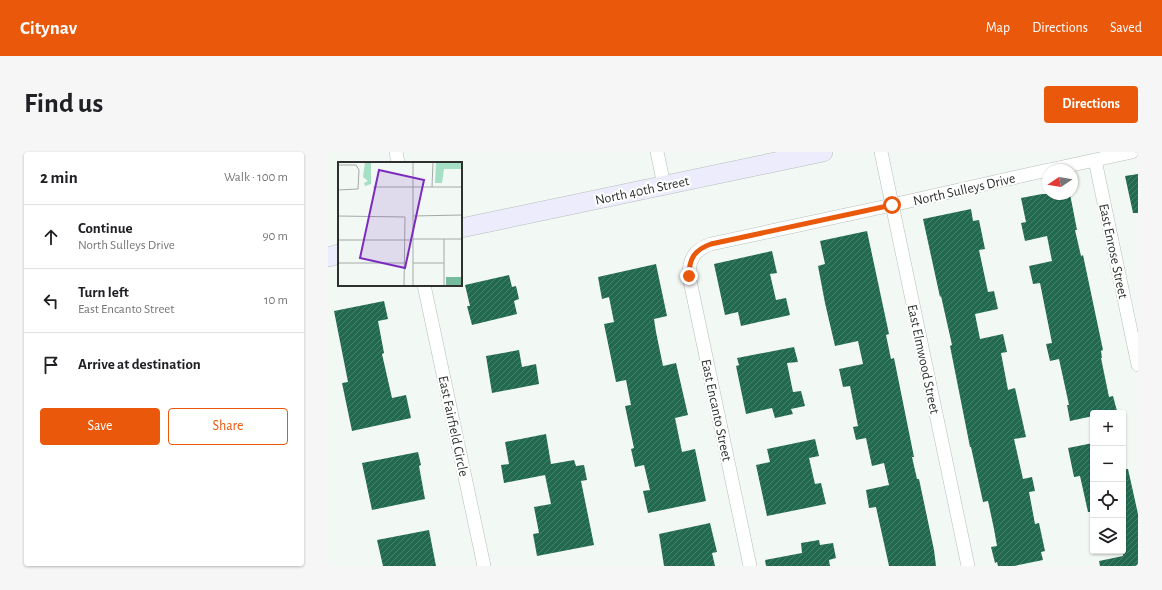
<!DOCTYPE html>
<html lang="en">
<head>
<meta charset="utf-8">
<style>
	body { margin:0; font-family:"Alegreya Sans",sans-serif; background:#f6f6f6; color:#202124 }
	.controls { position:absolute; right:12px; bottom:12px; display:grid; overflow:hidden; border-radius:4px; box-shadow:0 1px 3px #0004 }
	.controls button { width:36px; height:36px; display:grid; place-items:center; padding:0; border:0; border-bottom:1px solid #e0e0e0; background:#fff; color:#202124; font:20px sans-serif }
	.compass { position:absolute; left:714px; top:12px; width:36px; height:36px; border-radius:50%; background:#fff; box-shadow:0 1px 3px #0004; rotate:258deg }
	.stop { position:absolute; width:12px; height:12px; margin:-9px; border:3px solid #ea580c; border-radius:50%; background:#fff }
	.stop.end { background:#ea580c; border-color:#fff; box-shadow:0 1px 4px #0008 }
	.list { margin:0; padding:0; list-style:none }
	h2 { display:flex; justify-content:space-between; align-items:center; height:52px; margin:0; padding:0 16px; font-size:17px }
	h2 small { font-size:13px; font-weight:400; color:#757577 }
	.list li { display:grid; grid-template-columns:26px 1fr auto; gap:12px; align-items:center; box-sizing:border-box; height:64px; padding:0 16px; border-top:1px solid #e0e0e0 }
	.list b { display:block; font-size:15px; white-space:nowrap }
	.list p { margin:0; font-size:13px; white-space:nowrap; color:#757577 }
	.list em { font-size:13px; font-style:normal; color:#757577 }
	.actions { display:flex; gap:8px; padding:12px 16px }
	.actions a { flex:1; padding:9px 0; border:1px solid #ea580c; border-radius:4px; text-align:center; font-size:14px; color:#ea580c }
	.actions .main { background:#ea580c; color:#fff }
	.icon { flex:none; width:22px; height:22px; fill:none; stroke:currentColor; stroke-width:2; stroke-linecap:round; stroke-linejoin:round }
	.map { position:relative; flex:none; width:810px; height:414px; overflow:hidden; border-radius:4px }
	header { display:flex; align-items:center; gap:24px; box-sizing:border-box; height:56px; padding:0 20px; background:#ea580c; color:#fff }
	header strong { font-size:19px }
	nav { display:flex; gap:22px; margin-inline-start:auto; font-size:14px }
	.intro { display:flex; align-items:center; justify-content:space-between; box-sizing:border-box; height:96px; padding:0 24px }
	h1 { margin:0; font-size:28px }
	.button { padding:10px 18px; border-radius:4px; background:#ea580c; color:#fff; font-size:14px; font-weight:700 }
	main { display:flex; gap:24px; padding:0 24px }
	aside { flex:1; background:#fff; border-radius:4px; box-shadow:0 1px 3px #0004 }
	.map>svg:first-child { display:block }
	.building { fill:url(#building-hatch) }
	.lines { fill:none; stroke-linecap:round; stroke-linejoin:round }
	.street-casing { stroke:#b7bdba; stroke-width:14 }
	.secondary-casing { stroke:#b7bdba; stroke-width:20 }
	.street { stroke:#fff; stroke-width:13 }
	.secondary { stroke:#ececfc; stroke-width:19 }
	.route { stroke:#ea580c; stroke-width:5 }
	.labels { text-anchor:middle; stroke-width:4; stroke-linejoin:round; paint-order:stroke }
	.street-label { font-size:14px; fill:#2f3130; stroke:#fff }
	.inset-road { fill:none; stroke:#a4a9a6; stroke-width:1 }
	.view { fill:#7b2cbf; fill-opacity:0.15; stroke:#7b2cbf; stroke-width:2 }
	.inset-edge { fill:none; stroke:#2f3130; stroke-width:2 }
</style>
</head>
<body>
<header>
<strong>Citynav</strong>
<nav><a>Map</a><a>Directions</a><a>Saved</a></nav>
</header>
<div class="intro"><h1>Find us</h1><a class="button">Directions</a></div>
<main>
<aside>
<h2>2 min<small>Walk · 100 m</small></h2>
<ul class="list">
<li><svg class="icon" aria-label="ahead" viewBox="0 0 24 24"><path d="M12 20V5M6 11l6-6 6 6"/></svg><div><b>Continue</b><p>North Sulleys Drive</p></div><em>90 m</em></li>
<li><svg class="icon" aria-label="left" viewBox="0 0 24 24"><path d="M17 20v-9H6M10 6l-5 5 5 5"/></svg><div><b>Turn left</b><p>East Encanto Street</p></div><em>10 m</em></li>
<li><svg class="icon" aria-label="arrive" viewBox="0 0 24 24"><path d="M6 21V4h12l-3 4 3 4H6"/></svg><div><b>Arrive at destination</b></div></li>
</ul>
<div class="actions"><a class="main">Save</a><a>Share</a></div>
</aside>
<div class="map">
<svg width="810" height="414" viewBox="0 0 810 414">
	<defs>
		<pattern id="building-hatch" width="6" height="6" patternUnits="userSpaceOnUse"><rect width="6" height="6" fill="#226a4f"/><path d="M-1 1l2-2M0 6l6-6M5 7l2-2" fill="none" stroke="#4a806c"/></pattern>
	</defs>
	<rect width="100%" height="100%" fill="#f2f9f5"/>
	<!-- building -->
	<path class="building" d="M810 22V61H805L797 24Z
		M714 42H742L749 78H747L753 104 755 103 775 198 773 199 774 206H773L781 245 785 244 789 259H787L788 261H765V264L742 269 739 253H741L731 207 722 209 718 192 724 191 712 131 705 132 701 114 724 109 719 84 697 89 693 71 698 70 693 46Z
		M643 57 645 69 651 68 657 97 651 98 660 140 666 139 670 157 647 162 652 187 675 182 679 200 673 201 680 238 687 236 698 285 686 287 695 327 704 325 707 339 701 340 707 372 711 371 717 399 713 400 715 408 686 414H670L669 410 667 411 663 395 669 394 666 377 660 349 655 350 643 295H642L622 194 624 193 613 144 612 145 595 67Z
		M539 79 561 182 558 183 563 207 566 206 586 305H584L589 327H591L606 398 608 414H561L548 355 541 356 538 338 561 333 556 311 544 314 538 286 528 288 525 275 530 274 522 234 515 235 511 217 535 212 530 189 507 194 497 151 490 114 497 112 492 89Z
		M444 99 449 121 442 122 448 148 458 146 462 163 413 174 410 160 397 163 386 112Z
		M328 112 339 164 326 167 328 180 335 214 348 211 360 263 347 266 354 300 367 297 378 349 320 361 315 339 322 338 316 313 307 315 303 297 306 296 297 254 303 253 298 228 288 230 276 172 286 170 281 145 274 147 270 125Z
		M181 123 184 135 188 134 191 147 186 149 189 162 144 173 139 154H142L137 133Z
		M56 149 60 167 50 169 56 201 54 202 64 246 78 243 83 266 24 279 14 231 20 230 6 159Z
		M466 195 470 210 459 211 465 240 473 239 477 254 463 257 465 262 447 266 444 256 418 262 408 214 411 213 409 206Z
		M191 198 194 215 208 212 211 232 164 241 158 204Z
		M218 282 223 312 246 308 248 314 256 313 259 328 253 329 266 393 209 404 205 382 211 381 206 355 223 352 217 323 176 331 173 313 181 312 177 290Z
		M487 287 491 304 481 306 487 332 493 331 498 352 439 364 428 313 442 310 439 297Z
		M765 291V360H760L752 324 746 325 740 296Z
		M90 300 93 313 91 314 97 347 44 358 34 311Z
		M795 317H800L810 362V414H772L771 409 795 404Z
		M382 371 389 400 384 401 387 414H336L331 382Z
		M101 378 108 414H55L49 388Z
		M491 388 492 393 505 391 508 406 501 408 502 414H438L437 408 474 401 473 391Z"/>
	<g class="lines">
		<!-- street casing -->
		<g class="street-casing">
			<path id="street" d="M68 0 70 11
				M329 0 336 33
				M553 0 640 414
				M767 8 810 213
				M721 18 804 0
				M96 133 156 414
				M422 414 361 124C361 107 366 98 383 92L564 53 720 18"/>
		</g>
		<!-- secondary casing -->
		<g class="secondary-casing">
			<path id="secondary" d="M133 76 495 0
				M0 105 11 102"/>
		</g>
		<!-- street -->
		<use href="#street" class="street"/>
		<!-- secondary -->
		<use href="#secondary" class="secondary"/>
	</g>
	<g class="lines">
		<!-- route -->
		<path class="route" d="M361 124C361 107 366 98 383 92L564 53"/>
	</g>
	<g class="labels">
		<!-- street labels -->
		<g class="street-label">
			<text transform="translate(636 37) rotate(-13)" y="5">North Sulleys Drive</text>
			<text transform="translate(314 38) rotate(-12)" y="5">North 40th Street</text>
			<text transform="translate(786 99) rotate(78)" y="5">East Enrose Street</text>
			<text transform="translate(596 207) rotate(78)" y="5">East Elmwood Street</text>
			<text transform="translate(389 258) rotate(78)" y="5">East Encanto Street</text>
			<text transform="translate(126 274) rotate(78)" y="5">East Fairfield Circle</text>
		</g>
	</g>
	<!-- overview -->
	<g transform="translate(10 10)">
		<rect width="124" height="124" fill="#f2f9f5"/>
		<path d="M27 0H33V22L27 24 26 21 30 19 25 15ZM98 0 123 1 124 7H106L104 21H97Z" fill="#a5e0c4"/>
		<path d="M108 115H124V124H108Z" fill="#75bb9c"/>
		<path class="inset-road" d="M0 3H18L21 8 20 27 0 28M35 25H124M94 25 95 0M0 54 67 55 66 124M75 54 124 53M75 77H124M0 78H75M0 101H68M75 101H106M75 124V0M106 124V77"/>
		<path class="view" d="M41 8 86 18 67 106 22 96Z"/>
		<rect width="124" height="124" class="inset-edge"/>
	</g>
</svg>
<div class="controls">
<button>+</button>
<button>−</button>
<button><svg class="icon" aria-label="locate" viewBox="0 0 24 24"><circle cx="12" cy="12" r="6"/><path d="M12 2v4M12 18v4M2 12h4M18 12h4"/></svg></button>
<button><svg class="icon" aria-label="layers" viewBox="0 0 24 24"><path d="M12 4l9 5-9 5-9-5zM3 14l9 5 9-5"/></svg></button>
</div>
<svg class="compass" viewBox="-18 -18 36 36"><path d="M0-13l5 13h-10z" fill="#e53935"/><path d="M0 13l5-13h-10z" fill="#757577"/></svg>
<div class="stop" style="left:564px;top:53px"></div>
<div class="stop end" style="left:361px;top:124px"></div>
</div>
</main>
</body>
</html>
